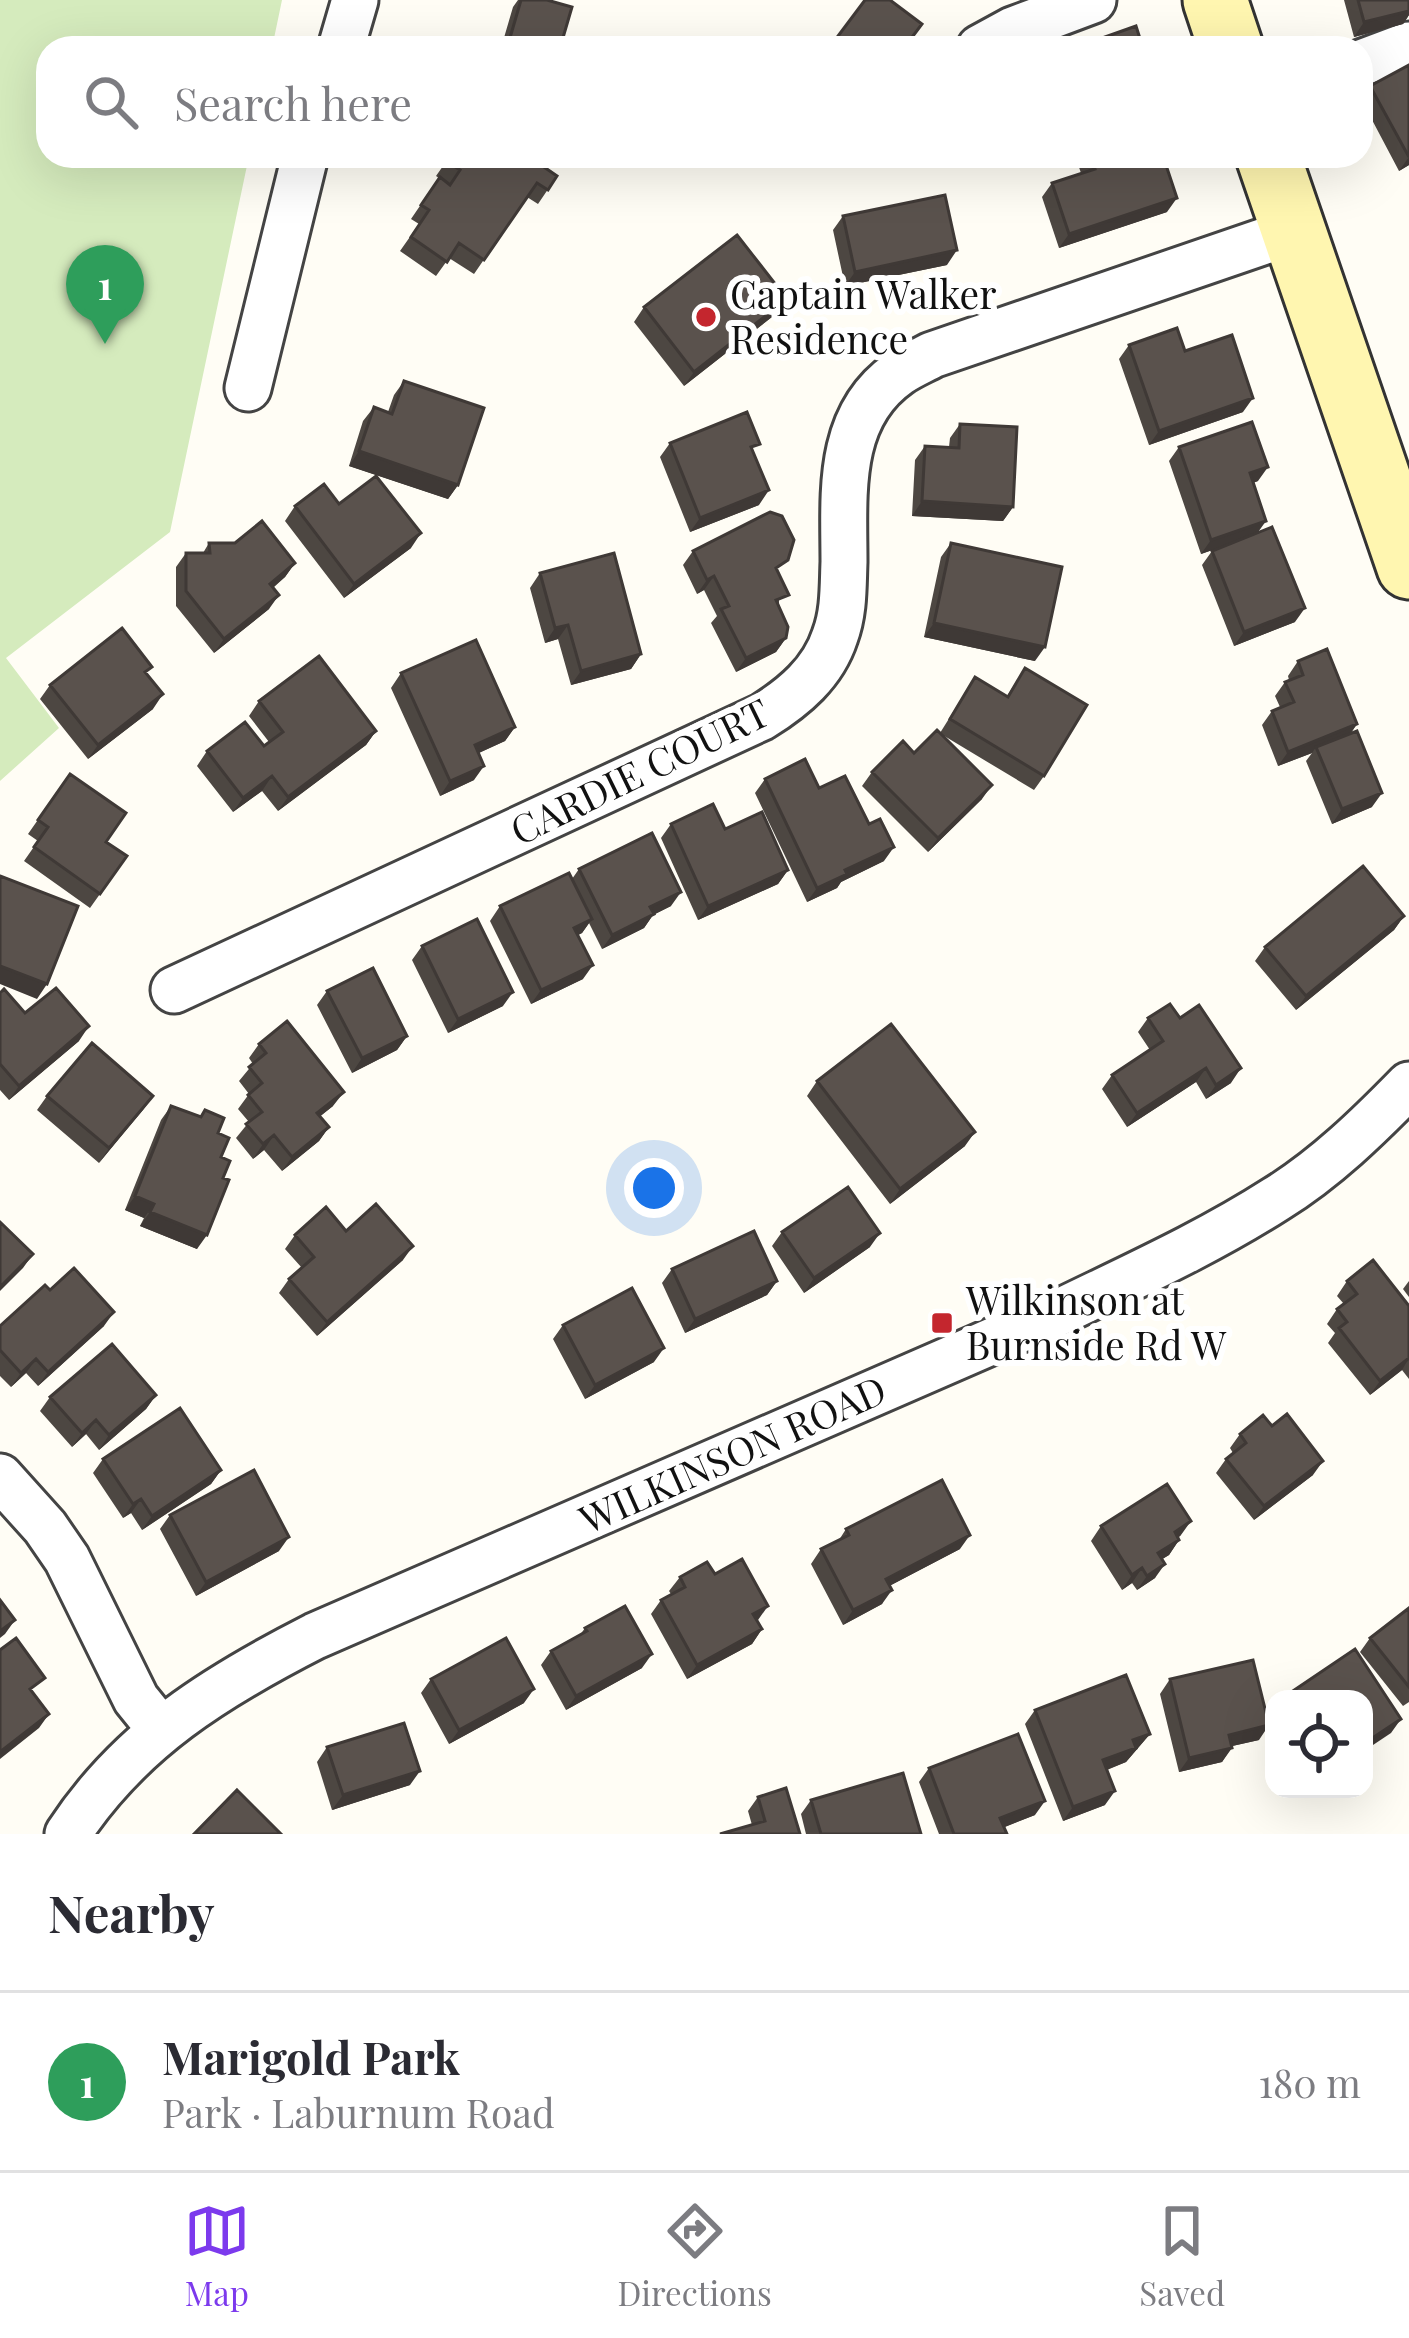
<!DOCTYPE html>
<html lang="en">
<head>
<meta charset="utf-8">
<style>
	body { margin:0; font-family:"Playfair Display",serif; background:#f7f7f7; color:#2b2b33 }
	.controls { position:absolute; right:36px; bottom:36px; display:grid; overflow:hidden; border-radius:24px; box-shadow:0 12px 48px #0002 }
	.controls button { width:108px; height:108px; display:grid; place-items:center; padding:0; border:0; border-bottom:3px solid #e1e1e2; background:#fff; color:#2b2b33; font:60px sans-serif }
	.you { position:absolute; left:654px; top:1188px; width:42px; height:42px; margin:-30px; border:9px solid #fff; border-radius:50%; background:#1a73e8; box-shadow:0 0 0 18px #1a73e833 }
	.badge { display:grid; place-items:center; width:78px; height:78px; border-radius:50%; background:#7c3aed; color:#fff; font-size:39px; font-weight:700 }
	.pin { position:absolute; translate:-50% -99px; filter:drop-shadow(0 3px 6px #0008) }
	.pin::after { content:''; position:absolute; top:63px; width:42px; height:36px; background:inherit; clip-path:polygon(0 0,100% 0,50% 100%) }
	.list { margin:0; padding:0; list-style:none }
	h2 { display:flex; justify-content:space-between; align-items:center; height:156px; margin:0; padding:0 48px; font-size:51px }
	h2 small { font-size:39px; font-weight:400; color:#7c7c81 }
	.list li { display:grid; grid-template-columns:78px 1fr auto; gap:36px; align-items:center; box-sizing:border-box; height:180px; padding:0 48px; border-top:3px solid #e1e1e2 }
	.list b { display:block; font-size:45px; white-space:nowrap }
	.list p { margin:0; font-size:39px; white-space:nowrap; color:#7c7c81 }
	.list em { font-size:39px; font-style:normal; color:#7c7c81 }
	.icon { flex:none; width:66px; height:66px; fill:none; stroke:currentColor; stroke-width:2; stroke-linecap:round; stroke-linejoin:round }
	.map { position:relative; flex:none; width:1409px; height:1834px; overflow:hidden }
	.search { position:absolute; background:#fff; box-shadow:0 12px 48px #0002; left:36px; right:36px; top:36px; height:132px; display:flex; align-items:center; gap:30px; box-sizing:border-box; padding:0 42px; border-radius:36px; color:#7c7c81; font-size:45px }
	.sheet { height:336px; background:#fff }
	nav { display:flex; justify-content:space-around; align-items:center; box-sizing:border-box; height:168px; border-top:3px solid #e1e1e2; background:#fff; font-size:33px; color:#7c7c81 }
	nav a { display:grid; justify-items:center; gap:6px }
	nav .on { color:#7c3aed }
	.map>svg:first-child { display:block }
	.green { fill:#d5ebbd }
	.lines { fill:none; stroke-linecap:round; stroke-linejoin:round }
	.street-casing { stroke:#444; stroke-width:51 }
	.secondary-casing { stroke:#333; stroke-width:69 }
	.street { stroke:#fff; stroke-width:45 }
	.secondary { stroke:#fff6b0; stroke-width:63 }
	.wall { fill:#4d4742 }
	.shaded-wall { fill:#3f3936 }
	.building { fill:#5a524d; stroke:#3f3936; stroke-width:3 }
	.poi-dot { fill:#c4262e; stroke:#fff; stroke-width:4.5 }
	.labels { text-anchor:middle; stroke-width:12; stroke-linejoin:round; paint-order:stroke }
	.poi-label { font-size:39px; fill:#111; stroke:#fff; text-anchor:start }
	.street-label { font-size:39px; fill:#111; stroke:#fff }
</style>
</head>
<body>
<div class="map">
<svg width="1409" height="1834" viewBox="0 0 1409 1834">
	<rect width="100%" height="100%" fill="#fffdf5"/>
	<!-- green -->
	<path class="green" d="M0 0H282L272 48H48V156H249L170 532 6 658 59 728 0 781Z"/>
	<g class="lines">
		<!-- street casing -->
		<g class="street-casing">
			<path id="street" d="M341 48 355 0
				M980 48 1013 30 1093 0
				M1361 63 1409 45
				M248 388 305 156
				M174 990 762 717C794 697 823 673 835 636 844 612 843 587 844 562 844 494 836 417 899 373 909 366 921 361 932 355L1294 231
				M0 1477 45 1527 67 1559 136 1699 161 1730
				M68 1834C130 1739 217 1686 315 1636L1064 1310C1136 1275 1209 1242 1276 1199 1325 1169 1369 1126 1409 1085"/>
		</g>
		<!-- secondary casing -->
		<g class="secondary-casing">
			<path id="secondary" d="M1215 0 1231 48
				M1268 156 1409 567"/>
		</g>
		<!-- street -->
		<use href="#street" class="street"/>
		<!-- secondary -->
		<use href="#secondary" class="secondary"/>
	</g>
	<!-- wall -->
	<path class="wall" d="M518 0H547L560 48H501L513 7Z
		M1344 0H1409V15L1403 24 1354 37Z
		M1409 65V165L1399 171 1361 99 1370 86Z
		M450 156 557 176 538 204 527 197 474 274 449 258 436 276 400 251 419 224 411 219 439 178 436 176Z
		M1075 156H1163L1167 212 1059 248 1042 197 1052 183 1081 173Z
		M843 216 947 265 845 286 833 230Z
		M644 307 777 313 684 386 634 322Z
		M1129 345 1185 351 1243 412 1149 445 1119 359Z
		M404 381 458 485 448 499 349 466 363 421 374 407 388 412 394 395Z
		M960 424 1013 507 1003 521 912 516 915 460 925 446 949 447 950 438Z
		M670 443 753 453 759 505 690 532 660 457Z
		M1179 447 1258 481 1253 483 1258 532 1295 622 1234 646 1202 565 1212 551 1226 545 1201 554 1169 461Z
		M339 504 411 548 344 598 285 521 295 506Z
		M209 543 295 563 285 577 273 588 269 609 214 653 176 606V567L186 553H203Z
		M951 543 1035 661 924 637 941 557Z
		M693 551 779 573V608L786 638 776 652 736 672 711 623 717 616 704 590 697 594 683 565Z
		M540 573 641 654 631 669 571 685 558 639 545 643 530 588Z
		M1298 661 1357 724 1351 733 1372 807 1332 824 1306 761 1312 753 1278 766 1262 725 1272 711 1280 707 1275 696 1285 682 1289 680 1288 676Z
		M1025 668 1044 776 1034 790 941 734 982 799 928 852 862 786 872 772 914 753 940 733 975 677 1007 696Z
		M401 673 515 727 505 741 479 753 474 780 440 796 391 688Z
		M147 674 153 709 88 759 40 699 50 685Z
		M259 701 376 731 366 745 278 811 262 791 233 812 197 766 207 751 264 746 269 742 249 716Z
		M70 774 106 842 127 856 90 908 24 861 38 841 28 834Z
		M765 779 819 788 884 861 841 882 837 888 807 902 755 793Z
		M671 824 725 829 788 870 778 884 698 920 661 838Z
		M579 869 671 906 653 915 644 928 602 949 589 923 582 933 578 935 583 979 531 1004 490 921 500 906 572 879Z
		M1404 916 1394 930 1296 1010 1255 961 1265 947Z
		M422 946 503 1006 448 1033 412 960Z
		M327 991 407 1036 397 1050 352 1073 317 1005Z
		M0 993 25 1013 79 1041 9 1100 0 1090Z
		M1148 1018H1180L1231 1083 1206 1099 1196 1082 1127 1127 1102 1089 1112 1075 1150 1050 1138 1032Z
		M259 1044 333 1106 320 1116 329 1127 319 1141 282 1171 264 1150 253 1159 236 1138 249 1122 238 1109 249 1094 239 1081 253 1064 249 1058Z
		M817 1081 965 1146 890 1204 807 1096Z
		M47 1096H153L99 1163 37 1110Z
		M171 1106 200 1117 205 1110 218 1133 221 1157 197 1249 140 1226 144 1218 125 1210 161 1120Z
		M346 1231 403 1260 317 1336 279 1293 289 1279 302 1268 285 1249 295 1235Z
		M782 1232 870 1247 804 1293 772 1246Z
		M672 1269 777 1281 767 1295 685 1333 662 1283Z
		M1347 1281 1409 1306V1379L1402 1370 1370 1395 1328 1343 1335 1333 1327 1324 1337 1309 1344 1304 1337 1296Z
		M1409 1281V1297L1403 1289Z
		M50 1290 104 1326 38 1386 26 1373 11 1387 0 1376V1326Z
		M563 1325 654 1362 585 1399 553 1339Z
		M156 1395 146 1409 99 1450 86 1434 72 1447 40 1411 50 1397Z
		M1240 1434 1313 1475 1254 1520 1216 1473 1226 1459 1233 1453 1230 1448Z
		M103 1459 221 1470 211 1484 142 1530 131 1513 123 1518 93 1473Z
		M170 1515 279 1551 196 1596 160 1529Z
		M1101 1526 1181 1535 1178 1538 1179 1540 1169 1555 1162 1559 1155 1578 1137 1590 1132 1583 1122 1590 1091 1541Z
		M846 1529 960 1549 889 1586 882 1604 843 1625 811 1564 821 1549 839 1540Z
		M680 1577 757 1621 762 1629 752 1644 687 1679 651 1614 661 1600 671 1594 669 1591Z
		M1409 1608V1702L1403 1706 1360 1652 1370 1638Z
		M585 1628 642 1668 566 1710 541 1665 551 1651 580 1635Z
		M431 1679 524 1703 449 1744 421 1693Z
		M1170 1679 1259 1740 1232 1746 1222 1762 1179 1772 1160 1694Z
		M1035 1710 1150 1734 1126 1762 1107 1770 1105 1805 1063 1821 1025 1724Z
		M327 1747 410 1785 332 1810 317 1762Z
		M929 1768 1035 1815 1004 1827 1007 1834H939L919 1782Z
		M758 1797 800 1834 752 1825 748 1811Z
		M811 1800 921 1834H806L801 1814Z"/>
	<!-- shaded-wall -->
	<path class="shaded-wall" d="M1409 11V15L1403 24 1354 37 1364 22Z
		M1409 157V165L1399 171Z
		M1177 198 1167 212 1059 248 1069 234Z
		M957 250 947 265 845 286 855 272Z
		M787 299 777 313 684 386 694 372Z
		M1253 398 1243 412 1149 445 1159 431Z
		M359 451 458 485 448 499 349 466Z
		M1268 467 1258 481 1240 487 1250 473Z
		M769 490 759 505 690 532 700 518Z
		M922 501 1013 507 1003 521 912 516Z
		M1266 521 1256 535 1201 554 1211 540Z
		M421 533 411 548 344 598 354 584Z
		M295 563 285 577 260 598 270 584Z
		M714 576 704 590 697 594 707 580Z
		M279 595 269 609 214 653 224 639Z
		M1305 608 1295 622 1234 646 1244 632Z
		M934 623 1045 647 1035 661 924 637Z
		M568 625 558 639 545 643 555 628Z
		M786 638 776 652 736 672 746 658Z
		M641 654 631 669 571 685 581 671Z
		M163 694 153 709 88 759 98 745Z
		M1357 724 1347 738 1316 747 1312 753 1278 766 1288 752Z
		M515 727 505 741 465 759 475 745Z
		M376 731 366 745 278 811 288 797Z
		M484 766 474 780 440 796 450 781Z
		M272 776 262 791 233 812 243 798Z
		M992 785 982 799 928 852 938 838Z
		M1382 793 1372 807 1332 824 1342 809Z
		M894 847 884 861 841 882 837 888 807 902 817 888 845 870Z
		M788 870 778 884 698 920 708 906Z
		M681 892 671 906 653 915 644 928 602 949 612 935 650 907Z
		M1404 916 1394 930 1296 1010 1306 996Z
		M592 919 582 933 564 942 574 928Z
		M593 965 583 979 531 1004 541 990Z
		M0 966 47 984 37 999 0 984Z
		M513 992 503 1006 448 1033 458 1019Z
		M89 1026 79 1041 9 1100 19 1086Z
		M407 1036 397 1050 352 1073 362 1058Z
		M1206 1068 1196 1082 1127 1127 1137 1113Z
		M1241 1068 1231 1083 1206 1099 1216 1085Z
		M344 1092 333 1106 307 1127 317 1113Z
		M153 1096 143 1110 99 1163 109 1148Z
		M329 1127 319 1141 282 1171 292 1157Z
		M975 1132 965 1146 890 1204 900 1189Z
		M274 1135 264 1150 253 1159 263 1144Z
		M135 1196 154 1204 144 1218 125 1210Z
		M150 1212 207 1235 197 1249 140 1226Z
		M880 1233 870 1247 804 1293 814 1278Z
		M413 1246 403 1260 317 1336 327 1322Z
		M33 1254 23 1268 0 1291V1287Z
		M777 1281 767 1295 685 1333 695 1319Z
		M114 1312 104 1326 38 1386 48 1372Z
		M664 1348 654 1362 585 1399 595 1385Z
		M1409 1358 1402 1370 1370 1395 1380 1381Z
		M36 1359 26 1373 11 1387 21 1373Z
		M156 1395 146 1409 99 1450 109 1435Z
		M96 1420 86 1434 72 1447 82 1433Z
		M1323 1461 1313 1475 1254 1520 1264 1506Z
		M221 1470 211 1484 142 1530 152 1516Z
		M141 1499 131 1513 123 1518 133 1504Z
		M1191 1521 1181 1535 1165 1546 1175 1532Z
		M970 1535 960 1549 876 1593 886 1579Z
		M289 1537 279 1551 196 1596 206 1582Z
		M1179 1540 1169 1555 1148 1568 1158 1553Z
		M1165 1564 1155 1578 1137 1590 1147 1576Z
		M1142 1568 1132 1583 1122 1590 1132 1575Z
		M892 1590 882 1604 843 1625 853 1610Z
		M768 1606 758 1620 743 1628 753 1614Z
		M15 1620 5 1634 0 1638V1631Z
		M762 1629 752 1644 687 1679 697 1665Z
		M652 1654 642 1668 566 1710 576 1696Z
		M534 1689 524 1703 449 1744 459 1730Z
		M49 1714 39 1728 0 1759V1752Z
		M1401 1719 1391 1733 1364 1751 1365 1743Z
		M1269 1725 1259 1740 1219 1749 1229 1735Z
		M1150 1734 1126 1762 1093 1775 1103 1760 1133 1740Z
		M1232 1748 1222 1762 1179 1772 1189 1758Z
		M420 1771 410 1785 332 1810 343 1795Z
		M1115 1791 1105 1805 1063 1821 1073 1807Z
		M1045 1801 1035 1815 990 1833 1000 1818Z"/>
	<!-- building -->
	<path class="building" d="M521 0H547L572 7 560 48H507Z
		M865 0H890L922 24 904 48H829Z
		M1358 0H1409V11L1364 22Z
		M1136 26 1143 48H1074Z
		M1409 65V157L1370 86Z
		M450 156H528L557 176 548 190 537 183 484 260 459 243 447 262 411 237 429 210 421 205 440 177 450 185 460 170 446 161Z
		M1090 156H1163L1177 198 1069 234 1052 183 1095 169Z
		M945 195 957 250 855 272 843 216Z
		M737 235 787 299 694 372 644 307Z
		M1177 328 1185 351 1232 335 1253 398 1159 431 1129 345Z
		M404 381 484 408 458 485 359 451 374 407 392 414Z
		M747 412 760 444 751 447 769 490 700 518 670 443Z
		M1252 422 1268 467 1250 473 1266 521 1211 540 1179 447Z
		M960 424 1017 427 1013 507 922 501 925 446 959 448Z
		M376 476 421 533 354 584 295 506 324 484 339 504Z
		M770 512 782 516 794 540 788 560 776 568 789 595 776 600 788 627 786 638 746 658 721 609 729 606 714 576 707 580 693 551Z
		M262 521 295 563 270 584 279 595 224 639 186 591V553H210L209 543H235Z
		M1272 527 1305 608 1244 632 1212 551Z
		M951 543 1062 567 1045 647 934 623Z
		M614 553 641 654 581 671 568 625 555 628 540 573Z
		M122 628 152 667 145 672 163 694 98 745 50 685Z
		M476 640 515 727 475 745 484 766 450 781 401 673Z
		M1327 649 1357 724 1288 752 1272 711 1294 702 1285 682 1303 675 1298 661Z
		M319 656 376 731 288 797 272 776 243 798 207 751 245 722 264 746 283 732 259 701Z
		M1025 668 1087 705 1044 776 950 719 975 677 1008 697Z
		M937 730 992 785 938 838 872 772 903 741 914 753Z
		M1357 731 1382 793 1342 809 1316 747Z
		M805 759 819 788 845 776 869 824 880 819 894 847 845 870 847 874 817 888 765 779Z
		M70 774 126 813 106 842 127 856 100 894 34 847 48 827 38 820Z
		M713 804 725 829 762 812 788 870 708 906 671 824Z
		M652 833 681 892 650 907 654 914 612 935 579 869Z
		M1363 866 1404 916 1306 996 1265 947Z
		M569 873 592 919 574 928 593 965 541 990 500 906Z
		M0 876 78 906 47 984 0 966Z
		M477 919 513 992 458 1019 422 946Z
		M373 968 407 1036 362 1058 327 991Z
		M56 988 89 1026 19 1086 0 1064V993L4 989 25 1013Z
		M1170 1004 1180 1018 1199 1005 1241 1068 1216 1085 1206 1068 1137 1113 1112 1075 1163 1041 1148 1018Z
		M287 1021 344 1092 317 1113 329 1127 292 1157 274 1135 263 1144 246 1124 262 1112 248 1095 262 1083 249 1067 266 1053 259 1044Z
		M891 1024 975 1132 900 1189 817 1081Z
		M92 1043 153 1096 109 1148 47 1096Z
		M171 1106 201 1117 205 1110 224 1118 218 1133 229 1138 221 1157 230 1161 223 1178 229 1180 207 1235 150 1212 154 1204 135 1196Z
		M848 1187 880 1233 814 1278 782 1232Z
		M376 1204 413 1246 327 1322 289 1279 314 1257 295 1235 326 1207 346 1231Z
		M0 1222 33 1254 0 1287Z
		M754 1231 777 1281 695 1319 672 1269Z
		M1373 1260 1409 1306V1358L1380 1381 1339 1328 1347 1322 1337 1309 1357 1294 1347 1281Z
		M74 1268 114 1312 48 1372 36 1359 21 1373 0 1350V1326L45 1285 50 1290Z
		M632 1288 664 1348 595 1385 563 1325Z
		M112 1344 156 1395 109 1435 96 1420 82 1433 50 1397Z
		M180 1408 221 1470 152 1516 141 1499 133 1504 103 1459Z
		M1287 1414 1323 1461 1264 1506 1226 1459 1246 1443 1240 1434 1263 1415 1272 1426Z
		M254 1470 289 1537 206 1582 170 1515Z
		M942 1480 970 1535 886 1579 892 1590 853 1610 821 1549 849 1535 846 1529Z
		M1167 1484 1191 1521 1175 1532 1179 1540 1158 1553 1165 1564 1147 1576 1142 1568 1132 1575 1101 1526Z
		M742 1559 768 1606 753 1614 762 1629 697 1665 661 1600 685 1587 680 1577 707 1562 715 1574Z
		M0 1600 15 1620 0 1631Z
		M625 1606 652 1654 576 1696 551 1651 587 1631 585 1628Z
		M1409 1608V1687L1370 1638Z
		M16 1638 45 1678 30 1689 49 1714 0 1752V1650Z
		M506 1638 534 1689 459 1730 431 1679Z
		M1355 1649 1401 1719 1365 1743 1364 1699H1281Z
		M1253 1660 1269 1725 1229 1735 1232 1748 1189 1758 1170 1679Z
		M1126 1675 1150 1734 1133 1740 1136 1748 1103 1760 1115 1791 1073 1807 1035 1710Z
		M404 1723 420 1771 343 1795 327 1747Z
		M1018 1734 1045 1801 1000 1818 1007 1834H954L929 1768Z
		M903 1773 921 1834H821L811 1800Z
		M786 1788 800 1834H720L765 1821 758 1797Z
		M237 1790 281 1834H194Z"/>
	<!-- markers -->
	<g class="poi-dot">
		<circle cx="706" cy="317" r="12"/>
		<rect x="930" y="1311" width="24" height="24" rx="6"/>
	</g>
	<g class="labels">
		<!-- poi labels -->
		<g class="poi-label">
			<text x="730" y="309">Captain Walker<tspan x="730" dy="45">Residence</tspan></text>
			<text x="966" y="1315">Wilkinson at<tspan x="966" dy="45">Burnside Rd W</tspan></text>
		</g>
		<!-- street labels -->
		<g class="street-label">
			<text transform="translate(640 772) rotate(-26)" y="14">CARDIE COURT</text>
			<text transform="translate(733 1455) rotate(-24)" y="14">WILKINSON ROAD</text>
		</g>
	</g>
</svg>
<div class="controls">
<button><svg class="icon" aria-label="locate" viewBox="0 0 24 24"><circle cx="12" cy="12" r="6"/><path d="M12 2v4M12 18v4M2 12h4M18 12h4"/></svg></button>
</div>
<div class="you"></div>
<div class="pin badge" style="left:105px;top:344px;background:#2e9e5b">1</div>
<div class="search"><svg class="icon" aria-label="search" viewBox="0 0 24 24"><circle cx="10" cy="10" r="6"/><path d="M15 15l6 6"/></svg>Search here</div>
</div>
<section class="sheet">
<h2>Nearby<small></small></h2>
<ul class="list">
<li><span class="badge" style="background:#2e9e5b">1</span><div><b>Marigold Park</b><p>Park · Laburnum Road</p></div><em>180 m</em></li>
</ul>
</section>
<nav>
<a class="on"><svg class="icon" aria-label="map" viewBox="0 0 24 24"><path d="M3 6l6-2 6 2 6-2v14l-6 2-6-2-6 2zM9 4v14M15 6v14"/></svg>Map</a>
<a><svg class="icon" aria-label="directions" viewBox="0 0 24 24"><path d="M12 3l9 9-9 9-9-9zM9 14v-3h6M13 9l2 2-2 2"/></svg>Directions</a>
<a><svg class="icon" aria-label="saved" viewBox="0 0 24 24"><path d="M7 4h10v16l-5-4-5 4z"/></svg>Saved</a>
</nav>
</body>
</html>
